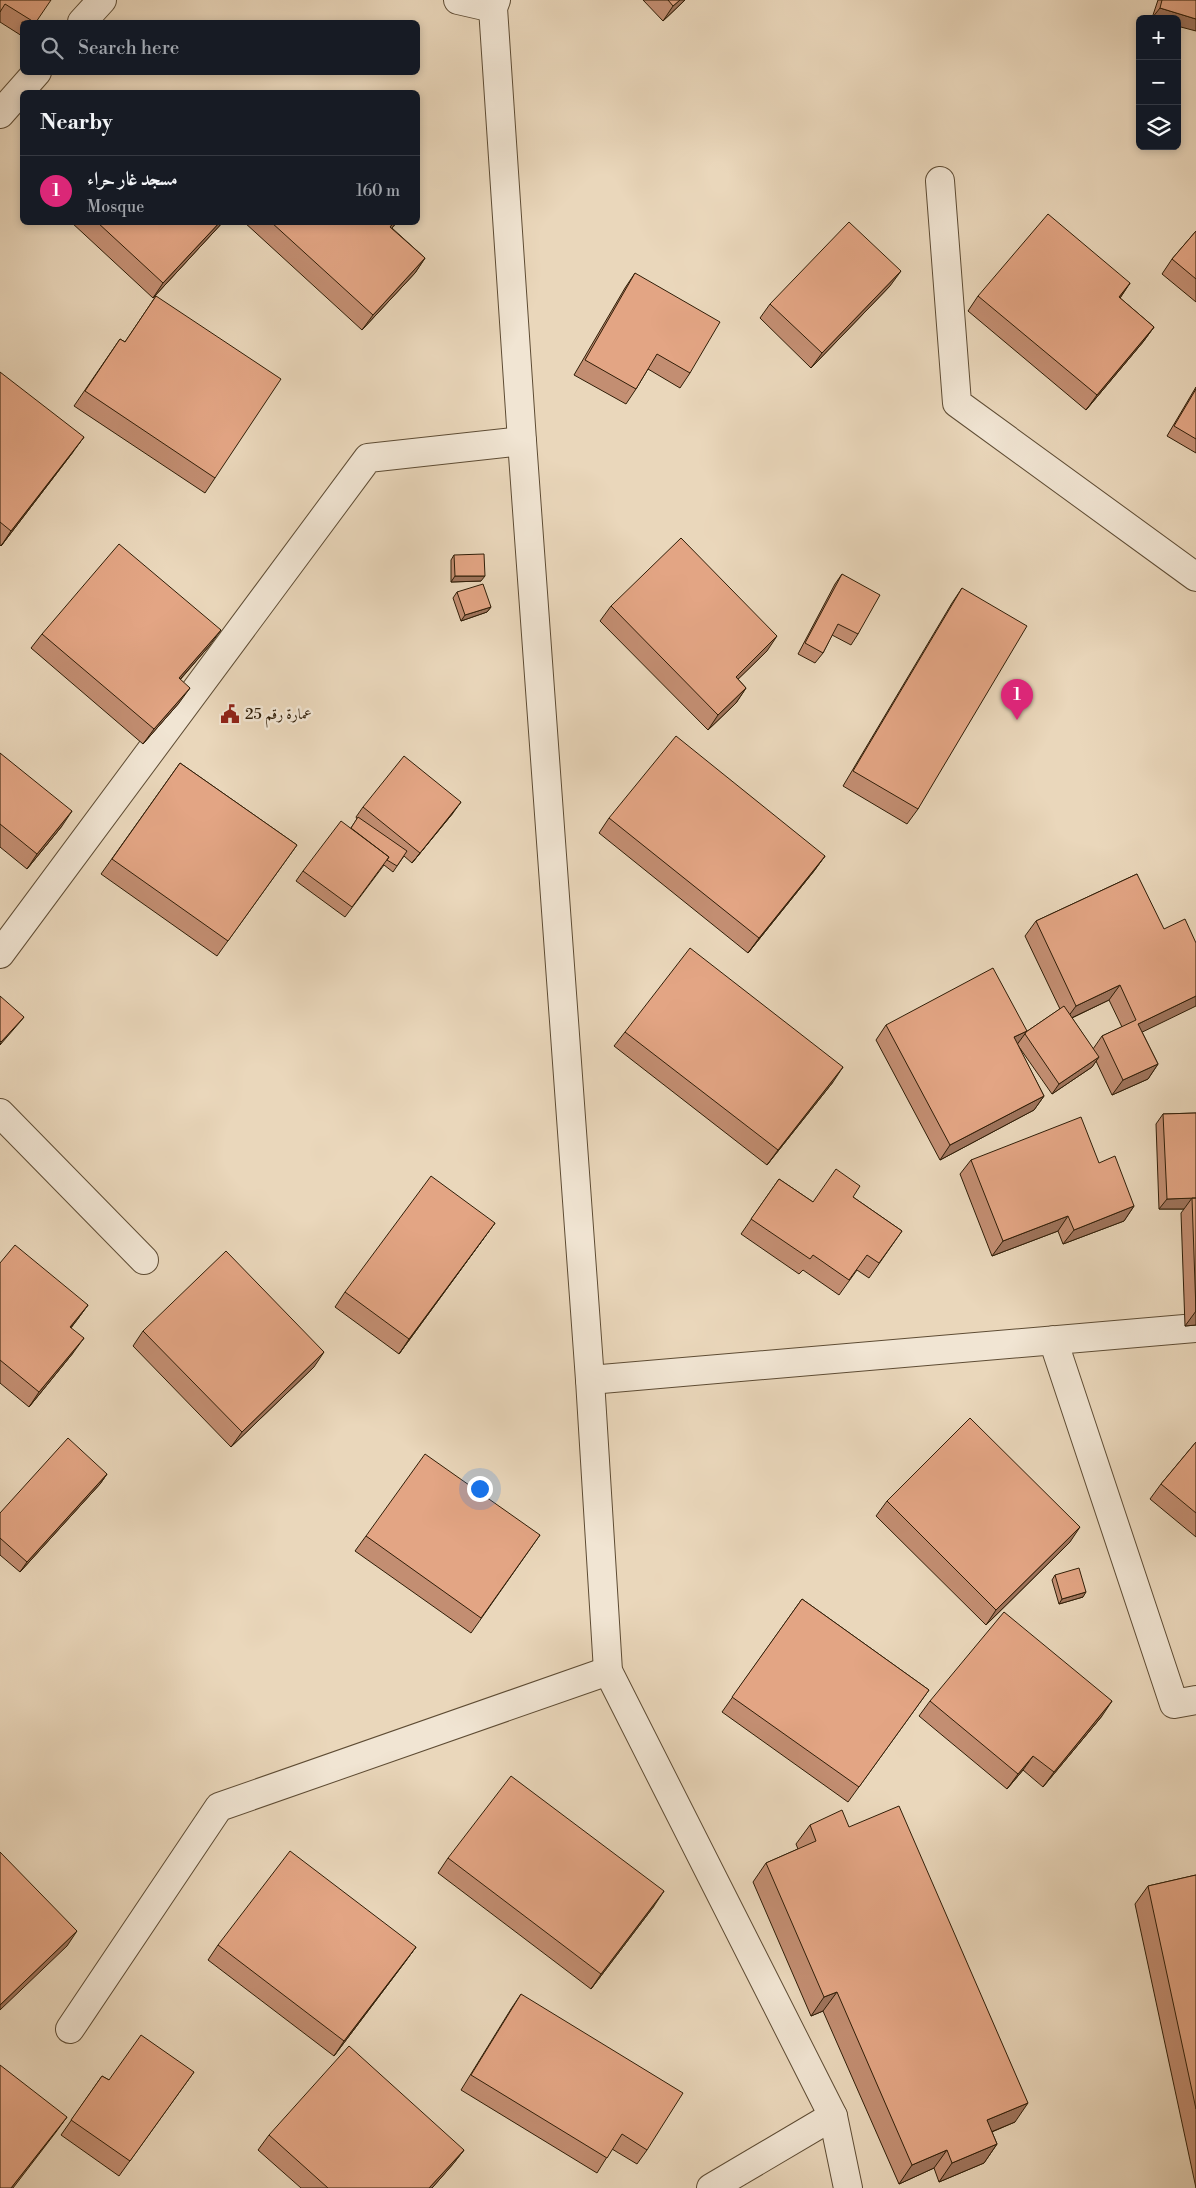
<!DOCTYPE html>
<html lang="en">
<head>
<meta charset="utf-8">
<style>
	body { margin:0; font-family:"Libre Bodoni",Amiri,serif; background:#20242c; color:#f1f3f6 }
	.controls { position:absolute; right:15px; top:15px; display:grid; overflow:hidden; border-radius:8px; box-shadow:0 2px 8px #0003 }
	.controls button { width:45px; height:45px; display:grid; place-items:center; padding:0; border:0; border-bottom:1px solid #363941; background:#171b24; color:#f1f3f6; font:25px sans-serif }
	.you { position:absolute; left:479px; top:1488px; width:18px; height:18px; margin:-12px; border:4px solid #fff; border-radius:50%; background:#1a73e8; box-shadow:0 0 0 8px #1a73e833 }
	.badge { display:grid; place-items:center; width:32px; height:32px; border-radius:50%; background:#db2777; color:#fff; font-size:16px; font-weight:700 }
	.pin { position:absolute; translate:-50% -41px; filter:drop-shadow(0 1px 2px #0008) }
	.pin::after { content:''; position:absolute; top:26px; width:18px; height:15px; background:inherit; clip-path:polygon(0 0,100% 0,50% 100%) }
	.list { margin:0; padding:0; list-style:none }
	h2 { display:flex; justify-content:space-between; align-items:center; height:65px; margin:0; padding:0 20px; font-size:21px }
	h2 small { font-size:16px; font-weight:400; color:#9ea1a6 }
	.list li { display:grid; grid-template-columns:32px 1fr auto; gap:15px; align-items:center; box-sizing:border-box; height:70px; padding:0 20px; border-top:1px solid #363941 }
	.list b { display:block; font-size:19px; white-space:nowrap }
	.list p { margin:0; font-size:16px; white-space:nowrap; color:#9ea1a6 }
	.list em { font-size:16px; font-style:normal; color:#9ea1a6 }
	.icon { flex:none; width:28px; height:28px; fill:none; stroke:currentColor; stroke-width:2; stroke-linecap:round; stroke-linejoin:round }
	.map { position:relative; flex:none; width:1196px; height:2188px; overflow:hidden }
	.search { position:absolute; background:#171b24; box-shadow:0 2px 8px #0003; left:20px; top:20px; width:400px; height:55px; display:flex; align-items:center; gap:12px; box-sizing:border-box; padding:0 18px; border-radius:8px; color:#9ea1a6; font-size:19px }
	.panel { position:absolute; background:#171b24; box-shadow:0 2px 8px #0003; left:20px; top:90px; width:400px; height:135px; border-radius:8px }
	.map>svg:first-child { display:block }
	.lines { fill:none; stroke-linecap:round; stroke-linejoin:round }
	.minor-casing { stroke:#5e4c34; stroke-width:30 }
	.tertiary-casing { stroke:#5e4c34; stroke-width:30 }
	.minor { stroke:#f1e5d3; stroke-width:28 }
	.tertiary { stroke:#f1e5d3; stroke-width:28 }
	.wall { fill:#c38e72; stroke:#2f1d07; fill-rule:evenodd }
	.shaded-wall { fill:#9f745c; stroke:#2f1d07 }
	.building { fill:#e3a584; stroke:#2f1d07 }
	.labels { text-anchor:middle; stroke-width:5; stroke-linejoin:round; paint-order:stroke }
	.poi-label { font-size:15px; fill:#2f1d07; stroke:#f1e5d3; text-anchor:start }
</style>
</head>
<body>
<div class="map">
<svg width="1196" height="2188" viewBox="0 0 1196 2188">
	<rect width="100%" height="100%" fill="#ead7bb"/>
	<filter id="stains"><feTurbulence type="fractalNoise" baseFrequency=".004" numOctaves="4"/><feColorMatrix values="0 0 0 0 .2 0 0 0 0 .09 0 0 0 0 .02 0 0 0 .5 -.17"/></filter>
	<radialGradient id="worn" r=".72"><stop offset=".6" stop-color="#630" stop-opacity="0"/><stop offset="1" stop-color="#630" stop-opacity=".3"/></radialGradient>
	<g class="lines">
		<!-- minor casing -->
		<g class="minor-casing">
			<path id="minor" d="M458 0 493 8
				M82 22 102 0
				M0 114 37 72
				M940 181 957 403 1196 577
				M0 954 368 458 522 441
				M0 1113 144 1260
				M1053 1340 1174 1704 1196 1700
				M590 1380 1196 1328
				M70 2029 219 1807 608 1671
				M711 2188 833 2116"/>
		</g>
		<!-- tertiary casing -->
		<g class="tertiary-casing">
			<path id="tertiary" d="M496 0 493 8 522 441 590 1380 608 1671 833 2116 848 2188"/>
		</g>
		<!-- minor -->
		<use href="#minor" class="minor"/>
		<!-- tertiary -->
		<use href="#tertiary" class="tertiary"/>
	</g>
	<!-- wall -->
	<path class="wall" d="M0 0 36 22H22V36L0 22Z
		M643 0H685L663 21Z
		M1158 0H1196L1177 19H1154L1152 18Z
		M71 222H223L153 298Z
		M244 222H397L392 228 425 258 415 273 362 330Z
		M1196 231V302L1162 274 1172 259Z
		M635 273 690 373 680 388 648 369 636 389 626 404 574 375 625 288Z
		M1130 283 1120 298 1154 327 1143 342 1086 410 968 311 978 296Z
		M890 286 811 368 760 318 770 304Z
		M156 296 215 478 205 493 74 406 120 339 125 342Z
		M0 372 73 452 1 546 0 545Z
		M1196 387V453L1167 436Z
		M454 555 481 581 451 582V560Z
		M842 574 858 634 851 645 832 635 823 653 815 663 798 654 835 584Z
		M962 588 918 809 907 824 843 786 952 603Z
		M457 592 491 607 487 612 461 621 453 598Z
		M611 606 767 651 738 679 746 688 736 703 708 730 600 621Z
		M42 634 210 645 180 680 179 703 143 744 31 648Z
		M0 753 62 826 27 869 0 847Z
		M180 763 297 845 217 956 101 874Z
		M363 807 453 813 412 863 404 856 393 872 384 865 345 917 296 881 303 871 351 828 357 819 356 817Z
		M609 818 825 856 814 871 748 953 599 833Z
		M1137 874 1142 1032 1158 1064 1148 1079 1112 1095 1096 1061 1092 1067 1052 1094 1017 1044 1044 1096 1034 1110 940 1160 876 1040 886 1025 1027 1031 1026 1032 1060 1009 1025 936 1036 921ZM1109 1000 1122 1027 1102 1036 1093 1049 1072 1018Z
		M625 1032 833 1082 767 1165 614 1046Z
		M1196 1113V1325L1185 1326 1181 1213 1184 1209H1159L1156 1124 1163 1114Z
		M971 1160 1099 1163 1134 1206 1124 1221 1063 1244 1058 1231 992 1256 960 1174Z
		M779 1179 813 1202 853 1197 902 1231 869 1278 857 1270 839 1295 803 1270 799 1274 741 1234Z
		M484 1238 399 1354 335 1307 345 1292Z
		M0 1263 88 1305 71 1328 73 1353 29 1407 0 1383Z
		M143 1331 314 1367 231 1447 133 1346Z
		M1196 1442V1537L1150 1499 1161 1484Z
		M107 1474 100 1484 20 1572 0 1555V1513Z
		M887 1501 1070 1542 986 1625 876 1516Z
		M540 1535 471 1633 355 1551 366 1536Z
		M1055 1575 1083 1597 1059 1604 1052 1580Z
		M802 1599 929 1690 848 1802 722 1712Z
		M930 1701 1102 1716 1043 1787 1023 1770 1007 1789 919 1716Z
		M810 1825 849 1827 1015 2122 992 2132 997 2144 984 2163 939 2182 934 2168 899 2184 823 2011 811 2016 753 1882 766 1863 798 1849 796 1844Z
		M448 1858 654 1906 591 1989 438 1873Z
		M1196 1875V2188L1135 1904 1148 1886Z
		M218 1945 416 1947 405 1962 334 2056 208 1960Z
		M521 1994 647 2150 637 2164 612 2149 597 2173 461 2090 511 2009Z
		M194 2072 119 2176 61 2135 102 2076 109 2080Z
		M269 2135 464 2150 453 2164 432 2188H301L258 2150Z"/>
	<!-- shaded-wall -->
	<path class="shaded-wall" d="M680 0H685L663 21 673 6Z
		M1160 8 1196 19V31L1177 26V19L1152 18Z
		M220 222H223L153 298 163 283Z
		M394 222H397L380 242 390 227Z
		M425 258 415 273 362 330 373 315Z
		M901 271 890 286 811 368 822 353Z
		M1130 283 1120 298 1119 297Z
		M1154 327 1143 342 1086 410 1097 395Z
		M84 437 73 452 1 546 11 531Z
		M455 576H485L481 581 451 582Z
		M491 607 487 612 461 621 465 615Z
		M221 630 210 645 168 693 179 678Z
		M777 636 767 651 725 692 736 677Z
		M190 688 179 703 143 744 154 729Z
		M746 688 736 703 708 730 718 715Z
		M461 802 453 813 412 863 420 853Z
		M72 811 62 826 27 869 37 854Z
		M825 856 814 871 748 953 759 938Z
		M1120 985 1109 1000 1065 1021 1076 1006Z
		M1196 996V1006L1128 1039 1138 1024Z
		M24 1017 20 1022 0 1045 1 1042Z
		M1027 1031 1016 1046 1014 1037Z
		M1099 1057 1092 1067 1052 1094 1059 1084Z
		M1158 1064 1148 1079 1112 1095 1123 1080Z
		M843 1067 833 1082 767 1165 778 1150Z
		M1044 1096 1034 1110 940 1160 950 1145Z
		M1192 1198 1184 1209H1159L1167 1199Z
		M1134 1206 1124 1221 1063 1244 1074 1230Z
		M1068 1216 1058 1231 992 1256 1003 1241Z
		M495 1223 484 1238 399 1354 409 1339Z
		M88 1305 77 1320 60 1341 70 1327Z
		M1196 1311V1325L1185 1326Z
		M84 1338 73 1353 29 1407 39 1392Z
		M324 1352 314 1367 231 1447 242 1432Z
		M107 1474 100 1484 20 1572 27 1562Z
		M1080 1527 1070 1542 986 1625 996 1610Z
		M1086 1592 1083 1597 1059 1604 1062 1599Z
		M1112 1701 1102 1716 1043 1787 1054 1772Z
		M1033 1756 1023 1770 1007 1789 1018 1774Z
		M664 1891 654 1906 591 1989 601 1974Z
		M77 1931 67 1946 0 2010V2005Z
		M416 1947 405 1962 334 2056 344 2041Z
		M837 1992 823 2011 811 2016 824 1997Z
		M1028 2103 1015 2122 974 2139 987 2120Z
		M67 2117 56 2132 13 2188H11Z
		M997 2144 984 2163 939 2182 952 2163Z
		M464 2150 453 2164 432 2188H429Z
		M947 2150 934 2168 899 2184 912 2165Z"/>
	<!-- building -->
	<path class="building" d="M0 0H51L36 22H34L5 4 0 12Z
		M668 0H680L673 6Z
		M1162 0H1196V19L1160 8Z
		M1048 214 1130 283 1119 297 1154 327 1097 395 978 296Z
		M97 222H220L163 283Z
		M271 222H394L390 227 425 258 373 315Z
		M849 222 901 271 822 353 770 304Z
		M1196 231V279L1172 259Z
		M635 273 720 322 690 373 657 354 636 389 585 360Z
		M156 296 281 379 215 478 85 391 120 339 125 342Z
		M0 372 84 437 11 531 0 522Z
		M1196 389V439L1174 426Z
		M681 538 777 636 736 677 746 688 718 715 611 606Z
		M119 544 221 630 179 678 190 688 154 729 42 634Z
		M484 554 485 576H455L454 555Z
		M842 574 880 595 858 634 838 624 823 653 805 643Z
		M483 584 491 607 465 615 457 592Z
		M962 588 1027 626 918 809 853 771Z
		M676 736 825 856 759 938 609 818Z
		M0 753 72 811 37 854 0 824Z
		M404 756 461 802 420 853 363 807Z
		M180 763 297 845 228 941 112 859Z
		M358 817 407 851 397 866 387 860 389 857 351 828Z
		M341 821 389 857 352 907 303 871Z
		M1137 874 1164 929 1185 919 1196 943V996L1138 1024 1158 1064 1123 1080 1102 1036 1136 1020 1120 985 1076 1006 1036 921Z
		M690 948 843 1067 778 1150 625 1032Z
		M993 968 1027 1031 1014 1037 1044 1096 950 1145 886 1025Z
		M0 996 24 1017 1 1042 0 1041Z
		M1064 1006 1099 1057 1059 1084 1025 1034 1026 1032Z
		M1196 1113V1198L1167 1199 1163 1114Z
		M1081 1117 1099 1163 1115 1156 1134 1206 1074 1230 1068 1216 1003 1241 971 1160Z
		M836 1169 860 1186 853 1197 902 1231 879 1263 867 1255 849 1280 813 1255 810 1259 751 1219 779 1179 813 1202Z
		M431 1176 495 1223 409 1339 345 1292Z
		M1192 1198H1196V1311Z
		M15 1245 88 1305 70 1327 84 1338 39 1392 0 1360V1263Z
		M226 1251 324 1352 242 1432 143 1331Z
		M970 1418 1080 1527 996 1610 887 1501Z
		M68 1438 107 1474 27 1562 0 1538V1513Z
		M1196 1442V1513L1161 1484Z
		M425 1454 540 1535 481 1618 366 1536Z
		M1079 1568 1086 1592 1062 1599 1055 1575Z
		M802 1599 929 1690 859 1787 732 1697Z
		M1004 1612 1112 1701 1054 1772 1033 1756 1018 1774 930 1701Z
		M511 1776 664 1891 601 1974 448 1858Z
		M899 1806 1028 2103 987 2120 997 2144 952 2163 947 2150 912 2165 837 1992 824 1997 766 1863 816 1841 810 1825 842 1810 849 1827Z
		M290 1851 416 1947 344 2041 218 1945Z
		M0 1852 77 1931 0 2005Z
		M1196 1875V2109L1148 1886Z
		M521 1994 683 2093 647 2150 622 2134 607 2158 471 2075Z
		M141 2035 194 2072 130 2161 71 2120 102 2076 109 2080Z
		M349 2046 464 2150 429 2188H328L269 2135Z
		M0 2065 67 2117 11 2188H0Z"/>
	<!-- icons -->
	<defs>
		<g id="civic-bare" transform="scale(1.5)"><path d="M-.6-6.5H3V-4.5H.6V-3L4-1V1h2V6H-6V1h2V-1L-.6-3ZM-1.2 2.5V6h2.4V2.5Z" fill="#8f2418" stroke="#f1e5d3" stroke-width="2.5" paint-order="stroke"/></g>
	</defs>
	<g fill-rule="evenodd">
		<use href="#civic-bare" x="230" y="714"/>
	</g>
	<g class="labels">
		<!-- poi labels -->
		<g class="poi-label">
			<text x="245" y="719">عمارة رقم 25</text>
		</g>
	</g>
	<rect width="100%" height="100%" filter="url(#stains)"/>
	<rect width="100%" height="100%" fill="url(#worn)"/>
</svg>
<div class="controls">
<button>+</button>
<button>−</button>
<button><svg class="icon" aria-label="layers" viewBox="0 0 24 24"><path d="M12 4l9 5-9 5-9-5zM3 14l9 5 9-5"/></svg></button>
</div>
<div class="you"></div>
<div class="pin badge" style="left:1017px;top:720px">1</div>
<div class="search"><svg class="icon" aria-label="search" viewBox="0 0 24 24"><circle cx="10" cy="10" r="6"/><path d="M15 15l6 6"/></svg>Search here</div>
<section class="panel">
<h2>Nearby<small></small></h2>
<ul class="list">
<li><span class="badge">1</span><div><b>مسجد غار حراء</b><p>Mosque</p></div><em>160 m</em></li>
</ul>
</section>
</div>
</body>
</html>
